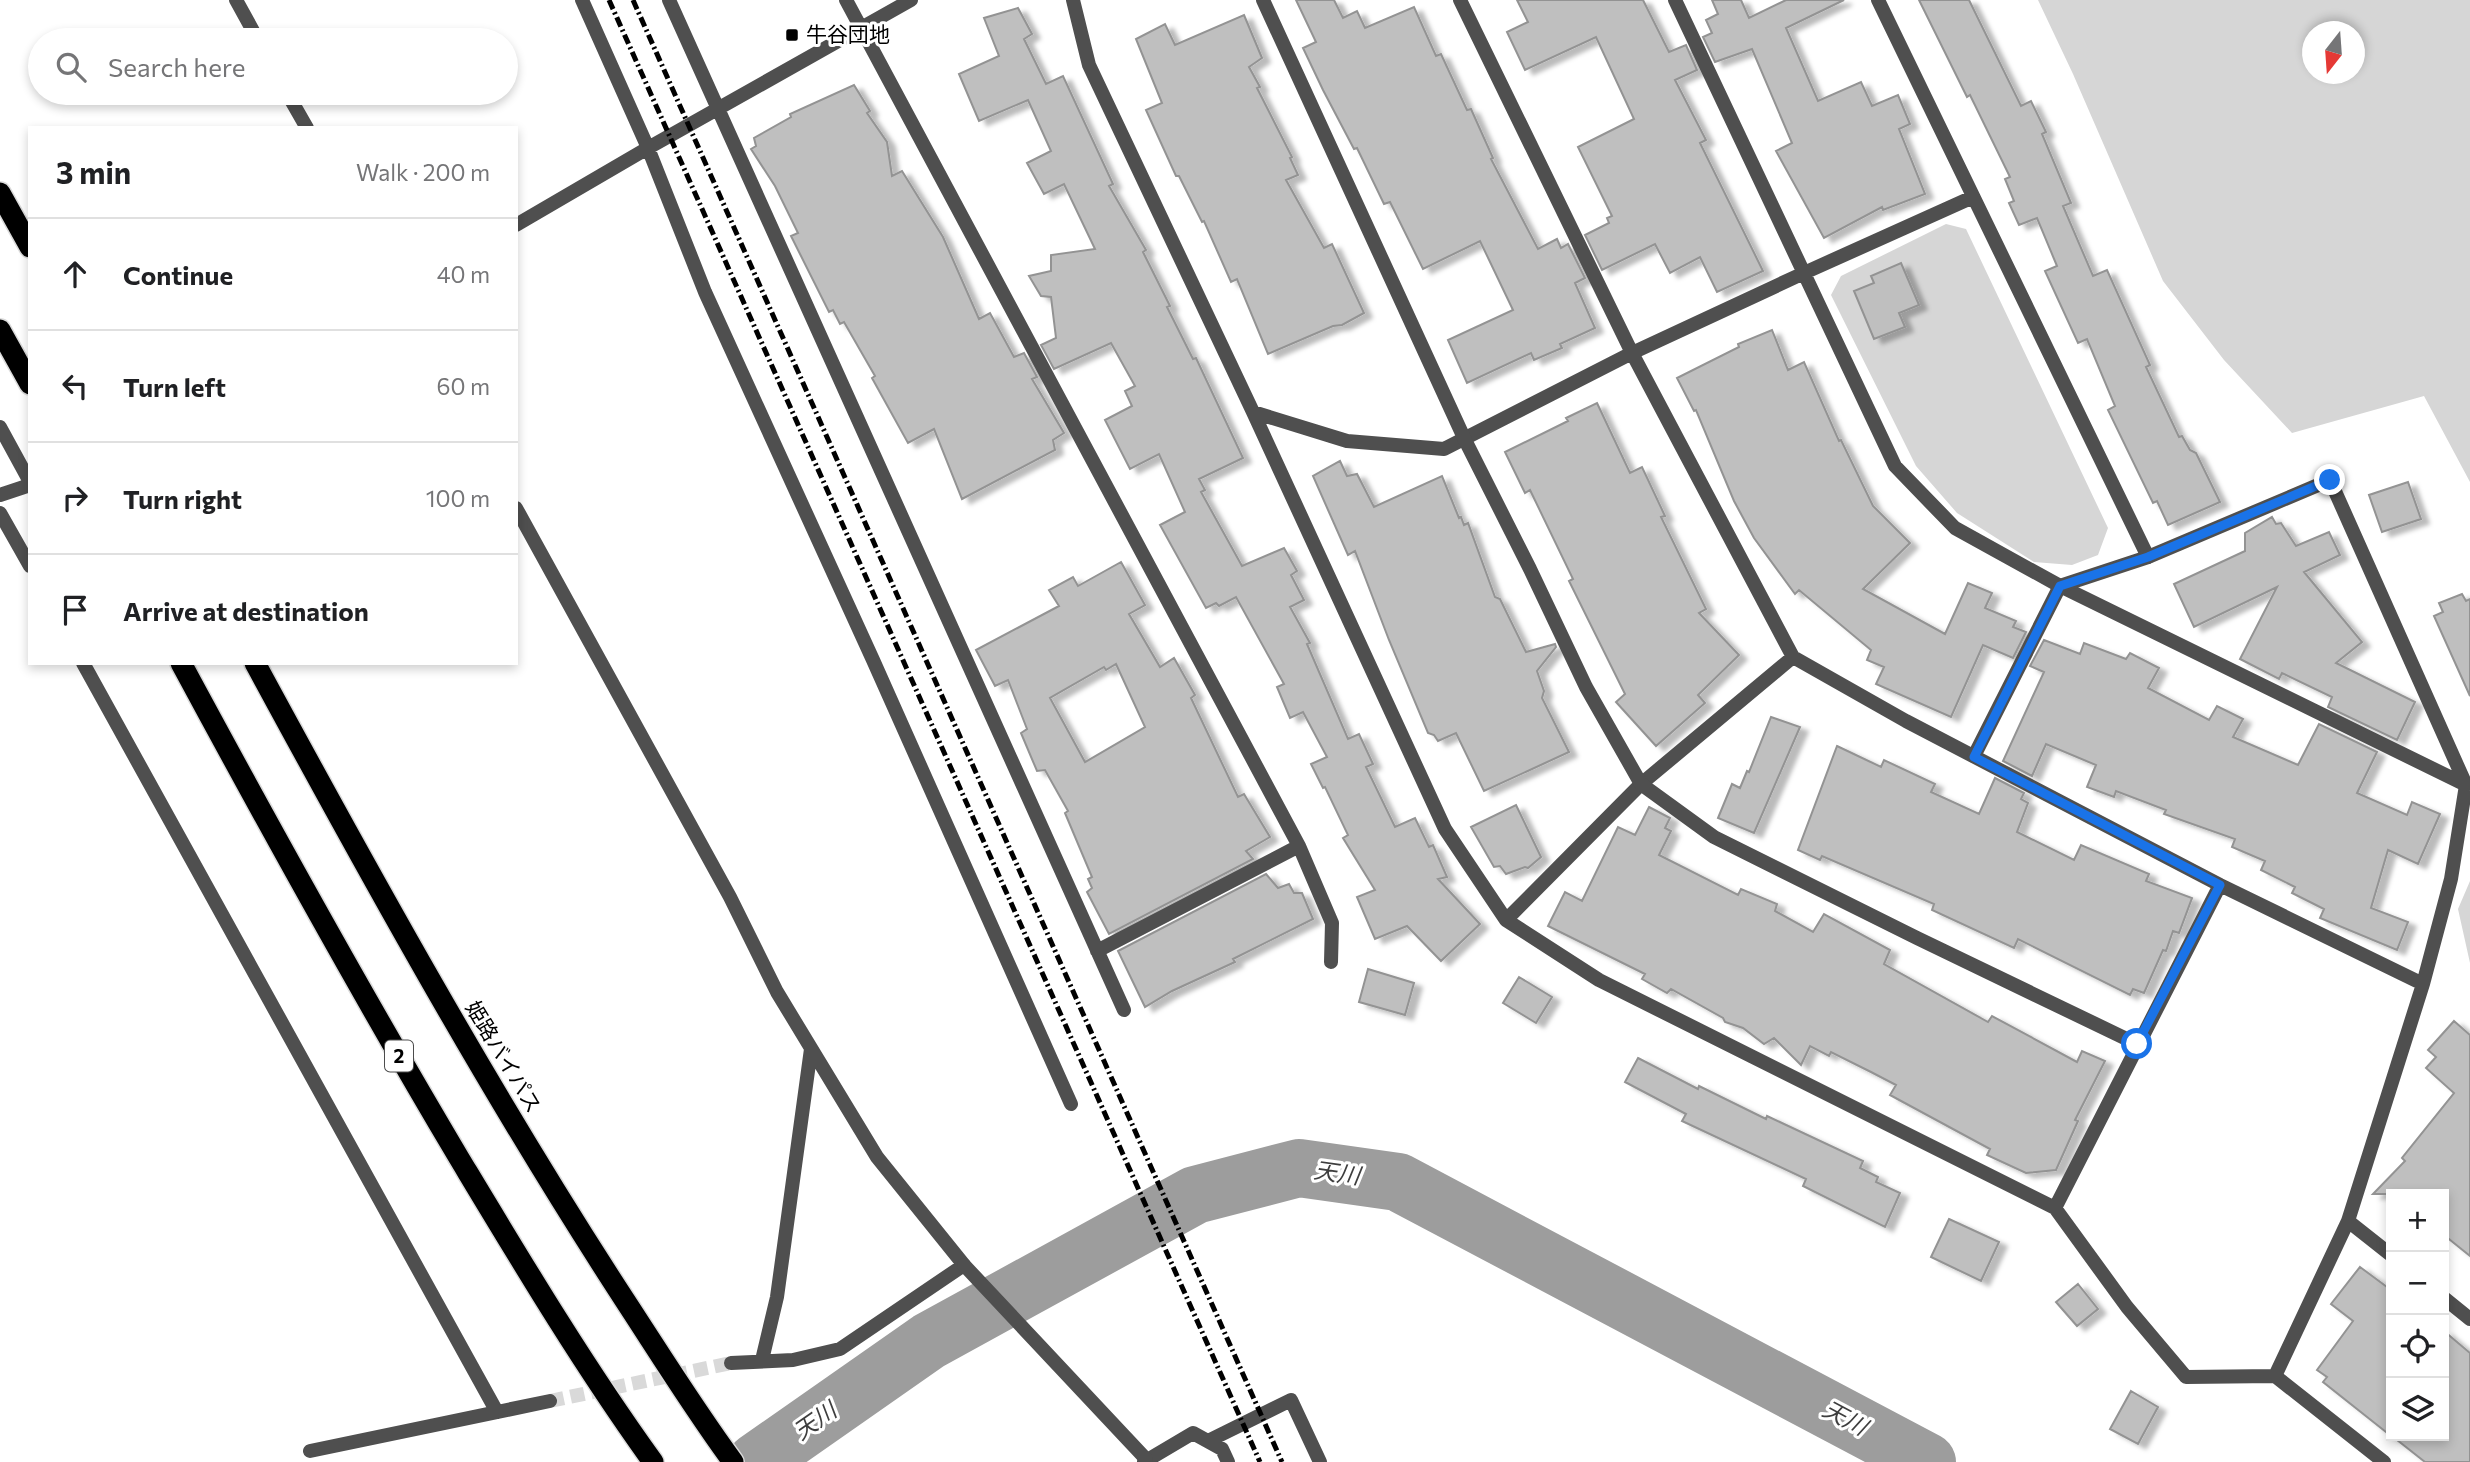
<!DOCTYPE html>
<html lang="en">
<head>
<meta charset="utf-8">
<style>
	body { margin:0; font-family:Commissioner,"Noto Sans JP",sans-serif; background:#f6f6f6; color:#202124 }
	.controls { position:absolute; right:21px; bottom:21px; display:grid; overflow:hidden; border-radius:0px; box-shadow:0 4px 10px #0003 }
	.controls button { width:63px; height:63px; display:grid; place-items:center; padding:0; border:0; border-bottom:2px solid #e0e0e0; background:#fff; color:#202124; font:35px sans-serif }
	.compass { position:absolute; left:2302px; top:21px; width:63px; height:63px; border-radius:50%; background:#fff; box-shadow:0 4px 10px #0003; rotate:197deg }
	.stop { position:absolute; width:21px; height:21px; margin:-16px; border:5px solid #1a73e8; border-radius:50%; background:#fff }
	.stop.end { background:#1a73e8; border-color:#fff; box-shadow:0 2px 7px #0008 }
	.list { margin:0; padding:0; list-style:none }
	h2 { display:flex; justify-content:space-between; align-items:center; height:91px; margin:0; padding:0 28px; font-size:30px }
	h2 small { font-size:23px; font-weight:400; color:#757577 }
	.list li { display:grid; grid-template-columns:46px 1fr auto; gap:21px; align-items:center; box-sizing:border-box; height:112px; padding:0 28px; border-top:2px solid #e0e0e0 }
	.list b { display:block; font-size:26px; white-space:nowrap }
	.list em { font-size:23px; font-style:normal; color:#757577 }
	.icon { flex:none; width:38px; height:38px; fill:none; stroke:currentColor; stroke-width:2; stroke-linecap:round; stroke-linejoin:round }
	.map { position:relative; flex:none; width:2470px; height:1462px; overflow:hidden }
	.search { position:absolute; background:#fff; box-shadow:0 4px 10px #0003; left:28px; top:28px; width:490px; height:77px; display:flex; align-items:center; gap:18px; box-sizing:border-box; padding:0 24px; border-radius:38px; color:#757577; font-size:26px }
	.panel { position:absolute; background:#fff; box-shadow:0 4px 10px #0003; left:28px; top:126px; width:490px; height:539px; border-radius:0px }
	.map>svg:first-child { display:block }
	.green { fill:#d6d6d6; fill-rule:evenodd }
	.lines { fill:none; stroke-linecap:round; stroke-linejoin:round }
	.river { stroke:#9d9d9d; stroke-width:58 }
	.building { fill:#bfbfbf; stroke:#939393; stroke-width:2; fill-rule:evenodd; filter:url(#shadow) }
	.minor-tunnel { stroke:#d9d9d9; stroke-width:14; stroke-dasharray:14 7; stroke-linecap:butt }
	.motorway-casing { stroke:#dbdbdb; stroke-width:24 }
	.minor { stroke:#4f4f4f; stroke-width:14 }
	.tertiary { stroke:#4f4f4f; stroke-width:14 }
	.motorway { stroke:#000; stroke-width:21 }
	.rail { stroke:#000; stroke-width:5; stroke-dasharray:10 3.5 2 3.5; stroke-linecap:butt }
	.route { stroke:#1a73e8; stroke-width:9 }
	.poi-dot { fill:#000; stroke:#fff; stroke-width:2.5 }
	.labels { text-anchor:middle; stroke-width:6; stroke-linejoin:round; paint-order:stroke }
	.shield { fill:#fff; stroke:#4c4c4c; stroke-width:2 }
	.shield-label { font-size:19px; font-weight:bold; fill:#000 }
	.poi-label { font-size:21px; fill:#000; stroke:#fff; text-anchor:start }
	.street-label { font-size:21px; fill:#000; stroke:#fff }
	.water-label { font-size:23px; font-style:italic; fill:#3e3e3e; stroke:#fff }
</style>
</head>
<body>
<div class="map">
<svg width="2470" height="1462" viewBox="0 0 2470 1462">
	<defs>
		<filter id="shadow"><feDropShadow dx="8" dy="4.5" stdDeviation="2" flood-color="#0004"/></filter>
	</defs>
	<rect width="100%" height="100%" fill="#fff"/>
	<!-- green -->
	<path class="green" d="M2038 0H2470V482L2424 396 2292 433 2224 360 2163 281 2073 74ZM2312 32H2354V74H2312Z
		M1946 224 1966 229 2108 528 2098 555 2072 565 2034 562 1957 513 1916 466 1831 295 1841 276Z
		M2470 881V963L2458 909Z"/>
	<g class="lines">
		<!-- river -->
		<path class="river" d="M756 1462 929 1341 1195 1195 1299 1168 1398 1182 1927 1462"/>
	</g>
	<!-- building -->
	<path class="building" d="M1296 0H1334L1343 18 1357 11 1365 28 1414 7 1436 56 1441 54 1467 110 1471 109 1493 158 1491 159 1538 249 1557 239 1561 248 1568 244 1585 278 1575 283 1595 328 1560 344 1562 348 1534 360 1531 353 1467 383 1448 340 1513 310 1480 241 1423 269 1390 202 1384 204 1357 148 1354 149 1323 90 1303 48 1316 42Z
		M1517 0H1643L1669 52 1686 45 1697 70 1675 80 1706 140 1700 143 1763 271 1717 292 1700 257 1670 273 1655 244 1602 270 1585 235 1609 223 1607 218 1612 216 1578 147 1634 119 1596 37 1525 70 1507 32 1528 22Z
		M1712 0H1741L1749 18 1786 0H1844L1786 28 1818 101 1861 82 1872 106 1898 95 1910 124 1899 129 1925 194 1883 210 1882 207 1824 238 1776 151 1792 143 1752 49 1715 62 1703 37 1712 33 1706 20 1718 14Z
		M1919 0H1969L2021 106 2031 101 2046 132 2042 134 2071 203 2063 206 2093 276 2107 270 2150 365 2146 367 2179 437 2182 436 2190 450 2196 453 2220 502 2168 525 2157 501 2153 503 2108 410 2115 406 2087 339 2078 343 2045 271 2057 266 2037 218 2019 225 2009 203 2014 201 2005 179 2010 177 1970 95 1967 97Z
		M1018 8 1032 34 1024 39 1046 84 1063 76 1113 184 1109 186 1146 250 1143 252 1170 306 1167 307 1193 359 1196 358 1243 458 1199 479 1205 490 1201 492 1242 566 1284 548 1297 571 1291 575 1304 600 1290 607 1310 643 1307 644 1348 739 1359 734 1373 764 1366 767 1395 827 1415 818 1429 847 1433 845 1447 877 1438 879 1480 924 1441 961 1407 926 1375 939 1357 897 1375 890 1343 838 1348 835 1325 787 1323 788 1311 764 1327 757 1303 712 1290 718 1277 687 1284 684 1236 597 1219 606 1216 603 1206 608 1160 525 1185 512 1159 454 1130 469 1105 420 1132 406 1125 391 1135 386 1111 343 1054 369 1041 345 1056 338 1051 297 1041 296 1029 276 1051 271V255L1095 249 1064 184 1044 194 1027 163 1051 151 1028 100 979 121 959 74 999 56 984 18Z
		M1244 15 1262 58 1249 67 1260 87 1257 88 1292 157 1290 158 1298 175 1286 180 1324 248 1332 244 1364 313 1342 325 1333 326 1268 354 1237 279 1231 282 1204 221 1202 222 1179 176H1176L1146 110 1162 103 1136 39 1165 24 1175 45Z
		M854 85 870 111 867 113 887 142 892 176 902 171 943 237 979 319 990 313 1014 357 1024 353 1037 377 1032 379 1064 433 1053 440 1055 450 962 499 934 429 908 443 872 378 875 376 844 322 840 324 833 310 829 312 791 236 798 233 775 186 751 149 756 146 754 138 791 117 790 114Z
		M1901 263 1919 305 1899 313 1905 327 1874 339 1854 291 1874 283 1871 276Z
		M1772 330 1788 370 1804 362 1839 441 1841 440 1873 506 1910 543 1863 589 1945 634 1968 583 1992 593 1985 608 2016 621 2013 627 2026 632 2013 658 1983 645 1951 717 1876 684 1884 667 1867 660 1871 650 1799 590 1795 594 1754 538 1734 501 1696 410 1694 411 1677 378 1739 347 1738 344Z
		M1597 403 1630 473 1642 467 1665 516 1661 517 1706 609 1699 613 1739 655 1698 695 1705 703 1656 746 1616 702 1625 694 1569 581 1573 579 1530 490 1525 493 1505 452 1568 421 1566 418Z
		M1340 461 1347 476 1357 474 1374 507 1442 476 1459 518 1461 517 1464 525 1468 523 1495 597 1500 599 1526 652 1555 644 1556 647 1537 671 1544 691 1542 698 1569 752 1484 791 1456 733 1438 741 1434 735 1428 733 1389 640 1355 551 1348 555 1313 476Z
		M2408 482 2421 519 2382 532 2369 495Z
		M2272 517 2276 524 2281 523 2296 546 2329 532 2340 555 2304 572 2362 642 2336 663 2415 702 2397 740 2328 707 2332 697 2282 673 2279 679 2240 659 2277 587 2194 627 2174 584 2245 551V533Z
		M1121 562 1145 605 1129 614 1160 667 1174 658 1195 695 1191 698 1238 797 1244 794 1270 837 1246 851 1253 859 1109 934 1087 892 1092 888 1088 879 1092 877 1065 813 1068 811 1045 770 1037 771 1021 733 1027 729 1008 680 995 686 976 650 1059 606 1049 590 1073 577 1078 586ZM1116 664 1145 727 1085 762 1050 698 1104 667 1106 670Z
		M2462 594 2466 601 2470 599V696L2434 616 2443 612 2439 603Z
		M2044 640 2080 654 2084 643 2126 659 2130 653 2159 668 2148 688 2209 720 2217 706 2243 719 2233 737 2298 765 2319 724 2377 752 2357 793 2407 815 2412 802 2440 814 2418 864 2388 850 2371 908 2408 922 2397 950 2320 918 2324 909 2292 893 2295 887 2261 870 2265 861 2232 847 2235 839 2164 814 2166 810 2116 791 2114 797 2087 787 2096 765 2046 744 2032 776 2003 761 2044 672 2030 666Z
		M1771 717 1800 727 1754 833 1718 818 1732 784 1740 788 1747 771 1749 772Z
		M1837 746 1881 767 1884 760 1935 784 1931 792 1979 814 1995 778 2024 793 2021 799 2028 803 2017 832 2074 860 2081 845 2149 874 2146 881 2192 898 2179 933 2173 931 2166 951 2163 950 2144 993 2133 989 2130 995 2018 939 2014 948 1932 910 1934 904 1822 856 1820 860 1798 850Z
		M1516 805 1541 857 1528 868 1525 867 1506 874 1500 866 1494 867 1471 827Z
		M1649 807 1670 818 1665 828 1671 831 1659 855 1738 895 1741 889 1777 904 1775 911 1813 932 1824 914 1890 950 1884 964 1988 1022 1992 1016 2077 1062 2082 1051 2105 1061 2075 1120 2078 1121 2056 1170 2026 1173 1987 1155 1990 1149 1890 1095 1896 1085 1871 1072 1831 1052 1829 1056 1810 1046 1801 1065 1774 1038 1764 1044 1743 1028 1725 1022 1723 1018 1671 989 1667 993 1642 979 1645 974 1548 926 1565 892 1582 901 1618 827 1635 835Z
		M1266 874 1278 888 1289 884 1294 893H1302L1313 919 1233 959 1235 962 1172 991 1145 1007 1118 951Z
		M1368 969 1414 983 1405 1015 1359 1002Z
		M1519 977 1552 997 1536 1023 1503 1003Z
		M2454 1021 2470 1035V1256L2444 1235V1194H2373L2405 1161 2402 1158 2454 1093 2426 1068 2436 1057 2428 1050Z
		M1638 1058 1698 1089 1699 1086 1766 1119 1767 1116 1863 1161 1860 1168 1878 1177 1876 1182 1900 1193 1885 1227 1803 1186 1806 1179 1682 1121 1686 1114 1625 1082Z
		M1949 1219 1999 1242 1981 1281 1931 1257Z
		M2360 1267 2391 1290V1436L2323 1382 2327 1377 2317 1370 2353 1321 2331 1304Z
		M2078 1284 2098 1309 2077 1326 2056 1302Z
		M2444 1331 2470 1353V1462H2425L2392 1436H2444Z
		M2131 1391 2158 1407 2138 1444 2110 1429Z"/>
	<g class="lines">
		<!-- minor-tunnel -->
		<path class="minor-tunnel" d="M550 1401 731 1363"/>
		<!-- motorway casing -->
		<g class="motorway-casing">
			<path id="motorway" d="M0 193 30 247
				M0 330 30 384
				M181 663C271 830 362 995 459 1158 521 1261 583 1365 653 1462
				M255 663C372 879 490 1093 624 1299 660 1354 694 1409 733 1462"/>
		</g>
		<!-- minor -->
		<path class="minor" d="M236 0 258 40
			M582 0 648 148 705 292 873 660 1071 1104
			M669 0 1124 1010
			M846 0 1299 846 1332 923 1331 962
			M1073 0 1089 65 1253 412 1445 829 1506 920 1599 980 2055 1208 2127 1307 2186 1377 2275 1376 2384 1462
			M1460 0 1632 353 1793 657 1906 721 2220 885 2423 984
			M1675 0 1895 466 1955 528 2060 586 2466 785
			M1878 0 2148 557 2330 480 2466 785 2451 879 2423 984 2348 1221 2275 1376
			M287 93 307 128
			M516 225 648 148 911 0
			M1253 412 1347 441 1444 449 1632 353 1804 273 1973 197
			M0 427 30 482
			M0 495 30 485
			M516 508 730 897 777 992 877 1157 964 1265 840 1349 793 1360 731 1363
			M0 513 30 566
			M83 663 497 1412
			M1506 920 1641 784 1793 657
			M1097 951 1299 846
			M2055 1208 2220 885
			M2348 1221 2391 1255
			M2444 1298 2470 1319
			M762 1360 777 1297 811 1049
			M1208 1441 1291 1400 1320 1462
			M310 1451 550 1401
			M1144 1462 1193 1433 1222 1449 1228 1462"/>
		<!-- tertiary -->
		<path class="tertiary" d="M1263 0 1465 440 1530 569 1586 687 1641 784 1714 837 1917 938 2137 1044
			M1974 756 2060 586 2148 557
			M964 1265 1146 1459"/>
		<!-- motorway -->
		<use href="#motorway" class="motorway"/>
		<!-- rail -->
		<path class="rail" d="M609 0 1260 1462
			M633 0 1282 1462"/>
	</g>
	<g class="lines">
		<!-- route -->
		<path class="route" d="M2137 1044 2220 885 1974 757 2060 586 2148 557 2330 480"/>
	</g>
	<!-- markers -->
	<rect class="poi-dot" x="785" y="28" width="14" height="14" rx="3.5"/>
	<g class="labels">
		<!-- shield labels -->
		<rect class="shield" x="385" y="1040.5" width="28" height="31" rx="5"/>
		<g class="shield-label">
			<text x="399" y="1063">2</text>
		</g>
		<!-- poi labels -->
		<g class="poi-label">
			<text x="806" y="42">牛谷団地</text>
		</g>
		<!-- street labels -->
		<g class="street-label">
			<text transform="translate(503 1057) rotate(59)" y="7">姫路バイパス</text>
		</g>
		<!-- water labels -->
		<g class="water-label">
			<text transform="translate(1337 1173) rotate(8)" y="8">天川</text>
			<text transform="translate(1845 1418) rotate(28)" y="8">天川</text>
			<text transform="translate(815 1421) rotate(-35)" y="8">天川</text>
		</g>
	</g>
</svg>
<div class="controls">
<button>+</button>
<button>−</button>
<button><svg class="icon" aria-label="locate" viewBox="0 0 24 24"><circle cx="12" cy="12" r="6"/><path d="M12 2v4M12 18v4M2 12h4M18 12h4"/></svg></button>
<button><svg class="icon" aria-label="layers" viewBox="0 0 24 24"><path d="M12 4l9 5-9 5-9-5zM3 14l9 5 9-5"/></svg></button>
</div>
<svg class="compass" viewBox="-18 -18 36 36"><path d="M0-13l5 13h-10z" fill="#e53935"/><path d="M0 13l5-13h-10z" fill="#757577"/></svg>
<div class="stop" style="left:2137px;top:1044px"></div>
<div class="stop end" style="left:2330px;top:480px"></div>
<div class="search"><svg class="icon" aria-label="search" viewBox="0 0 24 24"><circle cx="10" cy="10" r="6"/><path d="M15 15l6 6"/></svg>Search here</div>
<section class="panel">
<h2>3 min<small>Walk · 200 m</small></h2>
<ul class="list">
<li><svg class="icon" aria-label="ahead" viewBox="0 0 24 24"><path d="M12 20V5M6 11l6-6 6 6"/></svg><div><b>Continue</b></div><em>40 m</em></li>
<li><svg class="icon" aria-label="left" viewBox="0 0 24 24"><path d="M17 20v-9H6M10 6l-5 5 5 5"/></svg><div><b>Turn left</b></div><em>60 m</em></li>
<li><svg class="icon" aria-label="right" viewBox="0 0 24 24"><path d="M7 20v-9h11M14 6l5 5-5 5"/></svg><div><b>Turn right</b></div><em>100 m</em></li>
<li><svg class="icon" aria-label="arrive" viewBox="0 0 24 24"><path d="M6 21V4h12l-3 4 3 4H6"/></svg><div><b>Arrive at destination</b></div></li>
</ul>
</section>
</div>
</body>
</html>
